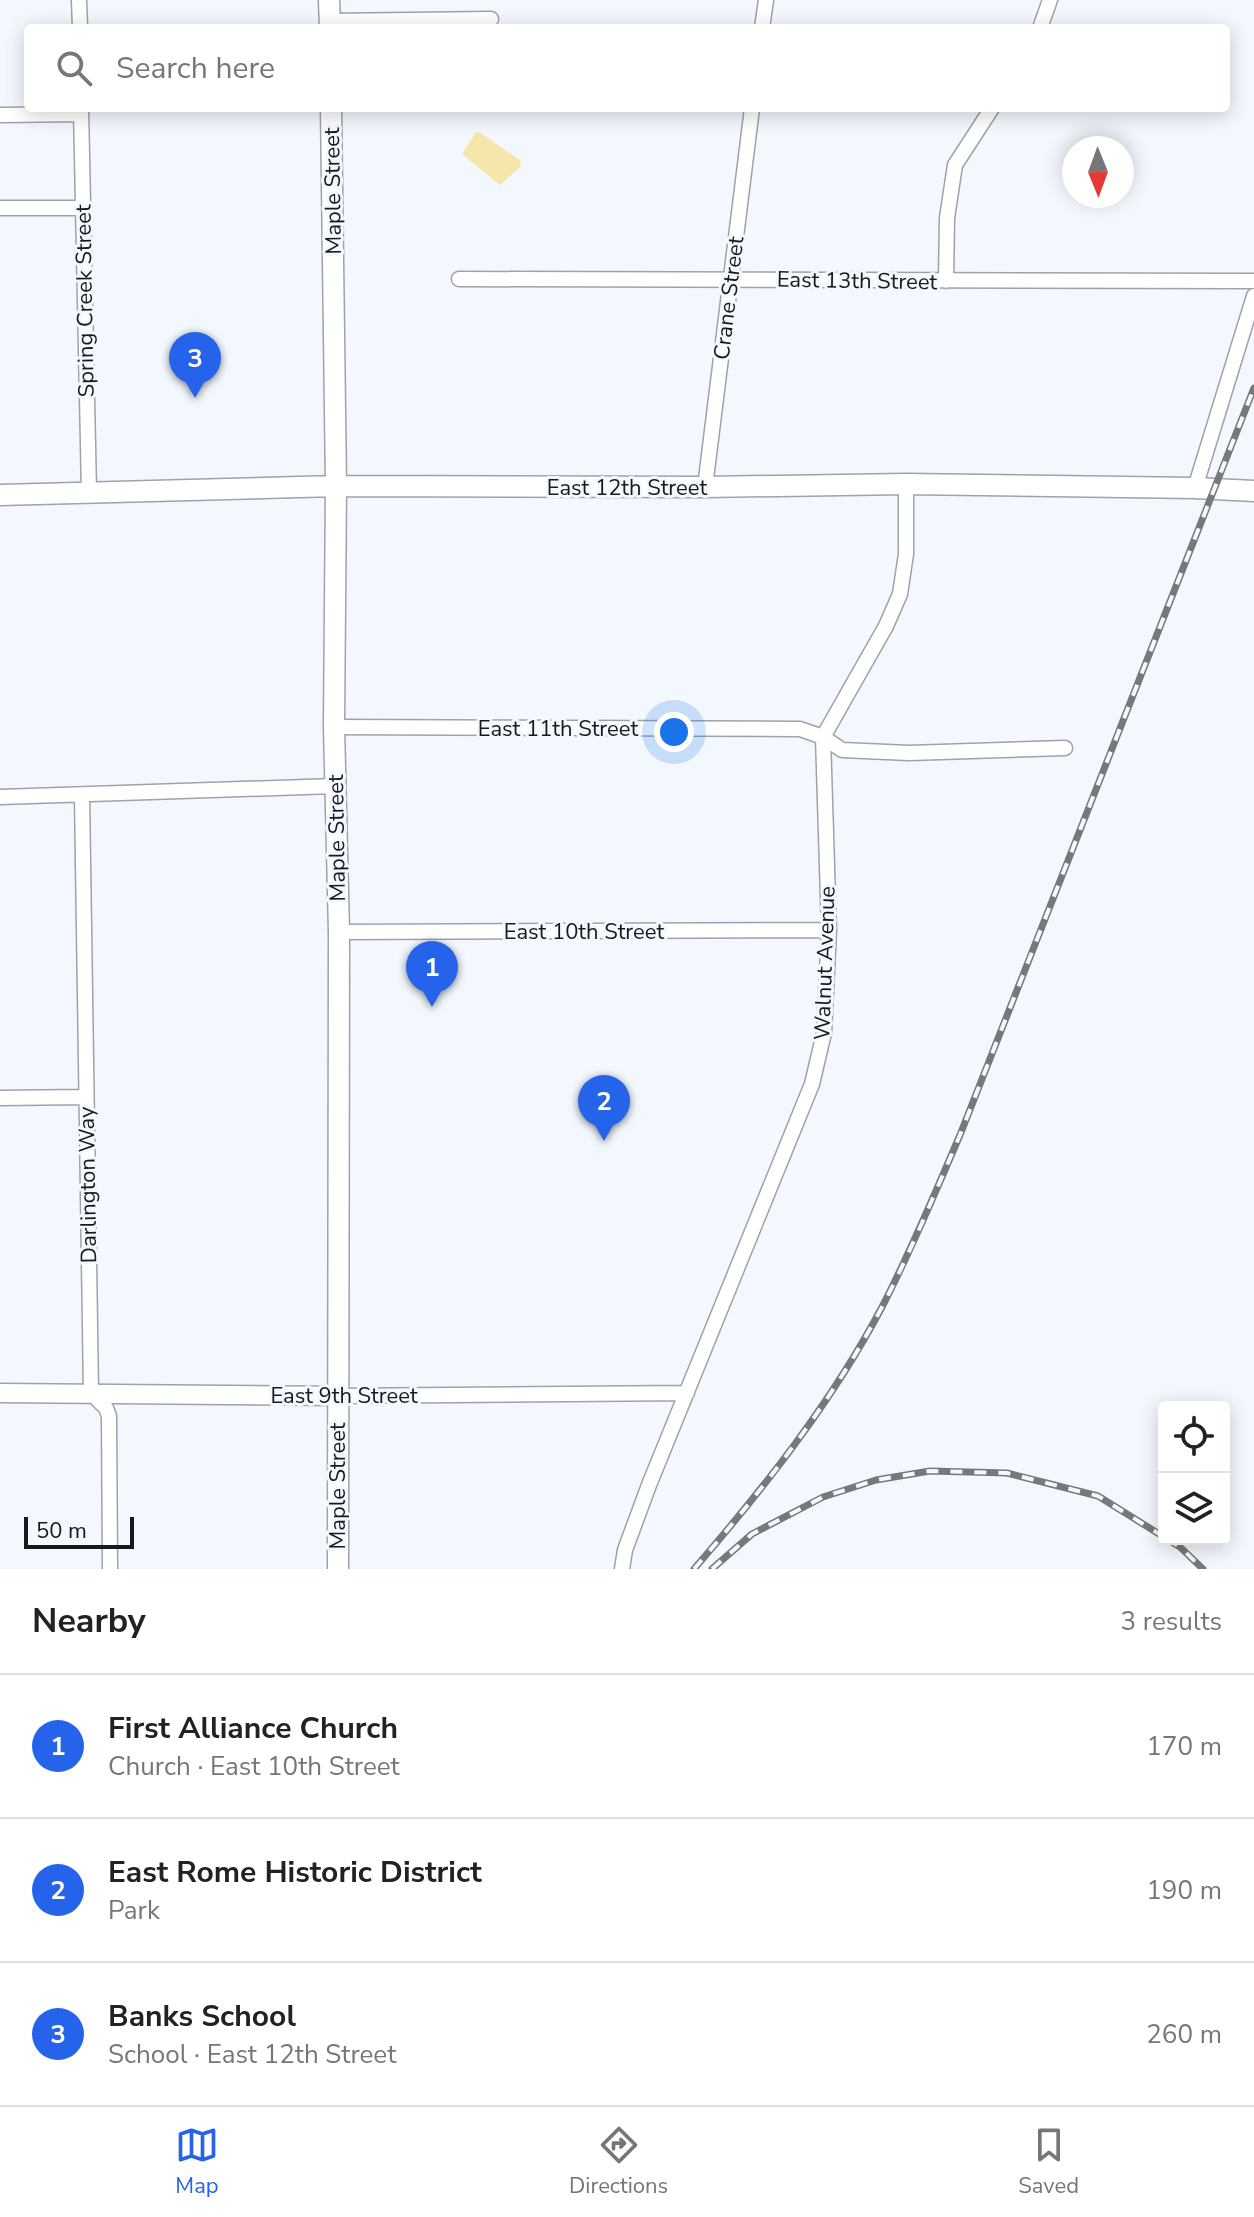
<!DOCTYPE html>
<html lang="en">
<head>
<meta charset="utf-8">
<style>
	body { margin:0; font-family:"Nunito Sans",sans-serif; background:#f2f2f2; color:#222 }
	.controls { position:absolute; right:24px; bottom:24px; display:grid; overflow:hidden; border-radius:8px; box-shadow:0 4px 20px #0003 }
	.controls button { width:72px; height:72px; display:grid; place-items:center; padding:0; border:0; border-bottom:2px solid #e0e0e0; background:#fff; color:#222; font:40px sans-serif }
	.compass { position:absolute; left:1062px; top:136px; width:72px; height:72px; border-radius:50%; background:#fff; box-shadow:0 4px 20px #0003; rotate:179deg }
	.scale { position:absolute; left:24px; bottom:20px; width:110px; box-sizing:border-box; padding-left:8px; border:4px solid #171a1c; border-top:0; font-size:22px; line-height:28px; white-space:nowrap; color:#171a1c; -webkit-text-stroke:6px #f2f8fe; paint-order:stroke }
	.you { position:absolute; left:674px; top:732px; width:28px; height:28px; margin:-20px; border:6px solid #fff; border-radius:50%; background:#1a73e8; box-shadow:0 0 0 12px #1a73e833 }
	.badge { display:grid; place-items:center; width:52px; height:52px; border-radius:50%; background:#2563eb; color:#fff; font-size:26px; font-weight:700 }
	.pin { position:absolute; translate:-50% -66px; filter:drop-shadow(0 2px 4px #0008) }
	.pin::after { content:''; position:absolute; top:42px; width:28px; height:24px; background:inherit; clip-path:polygon(0 0,100% 0,50% 100%) }
	.list { margin:0; padding:0; list-style:none }
	h2 { display:flex; justify-content:space-between; align-items:center; height:104px; margin:0; padding:0 32px; font-size:34px }
	h2 small { font-size:26px; font-weight:400; color:#767676 }
	.list li { display:grid; grid-template-columns:52px 1fr auto; gap:24px; align-items:center; box-sizing:border-box; height:144px; padding:0 32px; border-top:2px solid #e0e0e0 }
	.list b { display:block; font-size:30px; white-space:nowrap }
	.list p { margin:0; font-size:26px; white-space:nowrap; color:#767676 }
	.list em { font-size:26px; font-style:normal; color:#767676 }
	.icon { flex:none; width:44px; height:44px; fill:none; stroke:currentColor; stroke-width:2; stroke-linecap:round; stroke-linejoin:round }
	.map { position:relative; flex:none; width:1254px; height:1569px; overflow:hidden }
	.search { position:absolute; background:#fff; box-shadow:0 4px 20px #0003; left:24px; right:24px; top:24px; height:88px; display:flex; align-items:center; gap:20px; box-sizing:border-box; padding:0 28px; border-radius:8px; color:#767676; font-size:30px }
	.sheet { height:536px; background:#fff }
	nav { display:flex; justify-content:space-around; align-items:center; box-sizing:border-box; height:112px; border-top:2px solid #e0e0e0; background:#fff; font-size:22px; color:#767676 }
	nav a { display:grid; justify-items:center; gap:4px }
	nav .on { color:#2563eb }
	.map>svg:first-child { display:block }
	.green { fill:#f6e6ab }
	.lines { fill:none; stroke-linecap:round; stroke-linejoin:round }
	.minor-casing { stroke:#9da3a8; stroke-width:17 }
	.tertiary-casing { stroke:#9da3a8; stroke-width:21 }
	.secondary-casing { stroke:#9da3a8; stroke-width:23 }
	.minor { stroke:#fff; stroke-width:14 }
	.tertiary { stroke:#fff; stroke-width:18 }
	.secondary { stroke:#fff; stroke-width:20 }
	.rail-casing { stroke:#74797c; stroke-width:7 }
	.rail { stroke:#f2f8fe; stroke-width:4; stroke-dasharray:12; stroke-linecap:butt }
	.labels { text-anchor:middle; stroke-width:6; stroke-linejoin:round; paint-order:stroke }
	.street-label { font-size:22px; fill:#171a1c; stroke:#f2f8fe }
</style>
</head>
<body>
<div class="map">
<svg width="1254" height="1569" viewBox="0 0 1254 1569">
	<rect width="100%" height="100%" fill="#f2f8fe"/>
	<!-- green -->
	<path class="green" d="M479 132 520 160 521 166 500 185 462 154 475 133Z"/>
	<g class="lines">
		<!-- minor casing -->
		<g class="minor-casing">
			<path id="minor" d="M79 0 80 28
				M329 21 491 19
				M762 28 766 0
				M1040 28 1050 0
				M81 108 89 493
				M0 115 81 114
				M0 208H82
				M459 279 1254 281
				M946 281 947 218 955 165 992 108
				M705 487 752 108
				M1195 488 1254 296
				M334 727 800 729 823 737 842 750 909 753 1065 748
				M82 795 91 1393 106 1408 109 1416 110 1569
				M0 797 335 786
				M339 932 829 930
				M0 1098 85 1097
				M337 1396 687 1393
				M622 1569 625 1550 649 1485 812 1084 824 1033 829 930 823 737 886 626 900 594 906 554V484"/>
		</g>
		<!-- tertiary casing -->
		<g class="tertiary-casing">
			<path id="tertiary" d="M0 1393 337 1396"/>
		</g>
		<!-- secondary casing -->
		<g class="secondary-casing">
			<path id="secondary" d="M329 0 330 28
				M331 108 336 486 334 727 339 932 338 1569
				M0 495 336 486 705 487 906 484 1195 488 1254 491"/>
		</g>
		<!-- minor -->
		<use href="#minor" class="minor"/>
		<!-- tertiary -->
		<use href="#tertiary" class="tertiary"/>
		<!-- secondary -->
		<use href="#secondary" class="secondary"/>
		<!-- rail casing -->
		<g class="rail-casing">
			<path id="rail" d="M1167 1539 1180 1547 1203 1569
				M694 1569C764 1488 832 1402 882 1307 911 1251 935 1193 960 1135L1254 388
				M712 1569 752 1534 823 1497 876 1480 930 1471 1007 1473 1098 1496 1164 1537"/>
		</g>
		<!-- rail -->
		<use href="#rail" class="rail"/>
	</g>
	<g class="labels">
		<!-- street labels -->
		<g class="street-label">
			<text transform="translate(332 191) rotate(-91)" y="8">Maple Street</text>
			<text transform="translate(857 280) rotate(1)" y="8">East 13th Street</text>
			<text transform="translate(728 298) rotate(-83)" y="8">Crane Street</text>
			<text transform="translate(84 301) rotate(-91)" y="8">Spring Creek Street</text>
			<text x="627" y="495">East 12th Street</text>
			<text x="558" y="736">East 11th Street</text>
			<text transform="translate(336 838) rotate(-91)" y="8">Maple Street</text>
			<text x="584" y="939">East 10th Street</text>
			<text transform="translate(824 963) rotate(-88)" y="8">Walnut Avenue</text>
			<text transform="translate(87 1185) rotate(-91)" y="8">Darlington Way</text>
			<text x="344" y="1403">East 9th Street</text>
			<text transform="translate(337 1486) rotate(-90)" y="8">Maple Street</text>
		</g>
	</g>
</svg>
<div class="controls">
<button><svg class="icon" aria-label="locate" viewBox="0 0 24 24"><circle cx="12" cy="12" r="6"/><path d="M12 2v4M12 18v4M2 12h4M18 12h4"/></svg></button>
<button><svg class="icon" aria-label="layers" viewBox="0 0 24 24"><path d="M12 4l9 5-9 5-9-5zM3 14l9 5 9-5"/></svg></button>
</div>
<svg class="compass" viewBox="-18 -18 36 36"><path d="M0-13l5 13h-10z" fill="#e53935"/><path d="M0 13l5-13h-10z" fill="#767676"/></svg>
<div class="scale">50 m</div>
<div class="you"></div>
<div class="pin badge" style="left:432px;top:1007px">1</div>
<div class="pin badge" style="left:604px;top:1141px">2</div>
<div class="pin badge" style="left:195px;top:398px">3</div>
<div class="search"><svg class="icon" aria-label="search" viewBox="0 0 24 24"><circle cx="10" cy="10" r="6"/><path d="M15 15l6 6"/></svg>Search here</div>
</div>
<section class="sheet">
<h2>Nearby<small>3 results</small></h2>
<ul class="list">
<li><span class="badge">1</span><div><b>First Alliance Church</b><p>Church · East 10th Street</p></div><em>170 m</em></li>
<li><span class="badge">2</span><div><b>East Rome Historic District</b><p>Park</p></div><em>190 m</em></li>
<li><span class="badge">3</span><div><b>Banks School</b><p>School · East 12th Street</p></div><em>260 m</em></li>
</ul>
</section>
<nav>
<a class="on"><svg class="icon" aria-label="map" viewBox="0 0 24 24"><path d="M3 6l6-2 6 2 6-2v14l-6 2-6-2-6 2zM9 4v14M15 6v14"/></svg>Map</a>
<a><svg class="icon" aria-label="directions" viewBox="0 0 24 24"><path d="M12 3l9 9-9 9-9-9zM9 14v-3h6M13 9l2 2-2 2"/></svg>Directions</a>
<a><svg class="icon" aria-label="saved" viewBox="0 0 24 24"><path d="M7 4h10v16l-5-4-5 4z"/></svg>Saved</a>
</nav>
</body>
</html>
